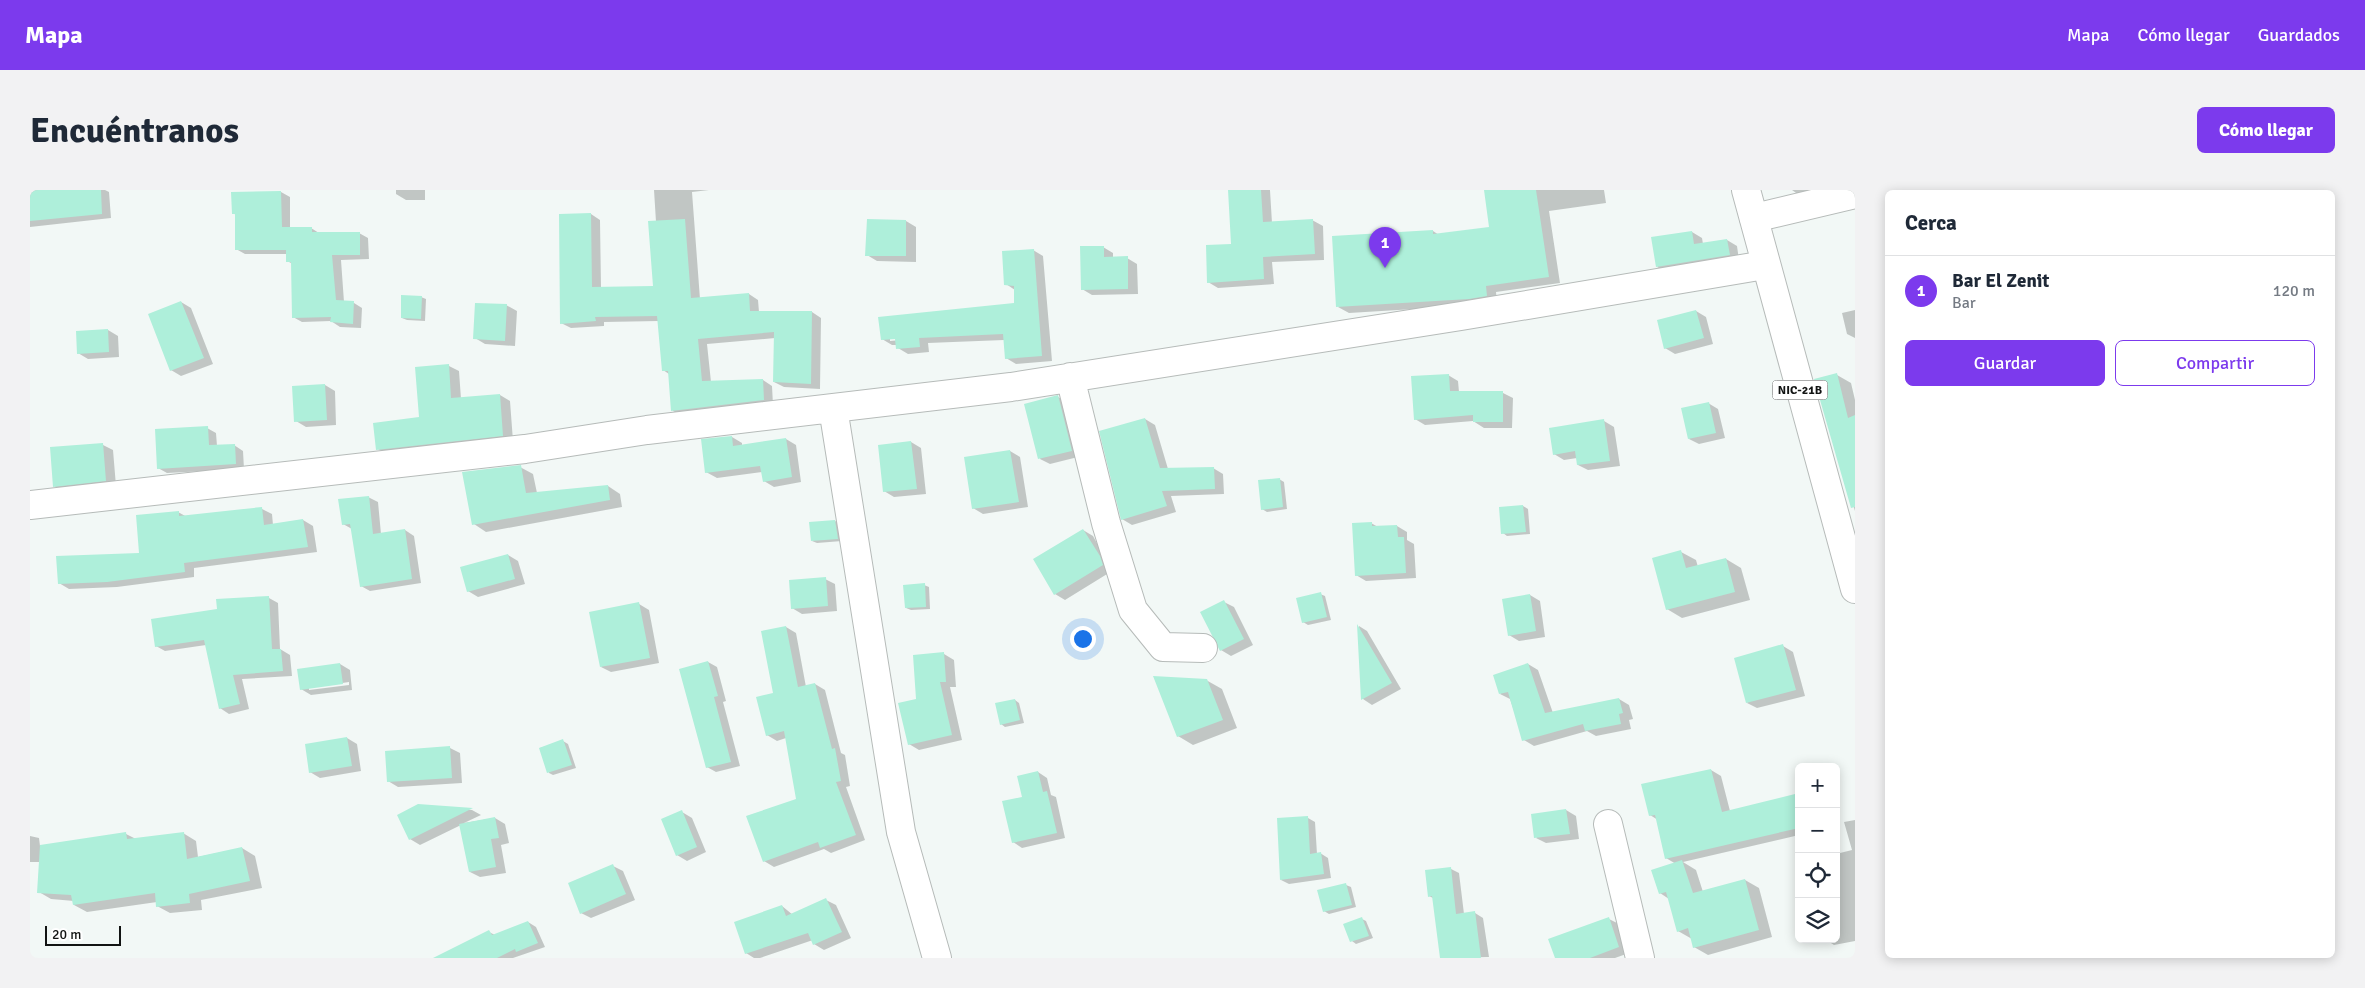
<!DOCTYPE html>
<html lang="es">
<head>
<meta charset="utf-8">
<style>
	body { margin:0; font-family:Signika,sans-serif; background:#f2f2f3; color:#1f2937 }
	.controls { position:absolute; right:15px; bottom:15px; display:grid; overflow:hidden; border-radius:8px; box-shadow:0 2px 12px #0003 }
	.controls button { width:45px; height:45px; display:grid; place-items:center; padding:0; border:0; border-bottom:1px solid #e0e1e3; background:#fff; color:#1f2937; font:25px sans-serif }
	.scale { position:absolute; left:15px; bottom:12px; width:76px; box-sizing:border-box; padding-left:5px; border:2px solid #121413; border-top:0; font-size:14px; line-height:18px; white-space:nowrap; color:#121413; -webkit-text-stroke:4px #fff; paint-order:stroke }
	.you { position:absolute; left:1052px; top:448px; width:18px; height:18px; margin:-12px; border:4px solid #fff; border-radius:50%; background:#1a73e8; box-shadow:0 0 0 8px #1a73e833 }
	.badge { display:grid; place-items:center; width:32px; height:32px; border-radius:50%; background:#7c3aed; color:#fff; font-size:16px; font-weight:700 }
	.pin { position:absolute; translate:-50% -41px; filter:drop-shadow(0 1px 2px #0008) }
	.pin::after { content:''; position:absolute; top:26px; width:18px; height:15px; background:inherit; clip-path:polygon(0 0,100% 0,50% 100%) }
	.list { margin:0; padding:0; list-style:none }
	h2 { display:flex; justify-content:space-between; align-items:center; height:65px; margin:0; padding:0 20px; font-size:21px }
	h2 small { font-size:16px; font-weight:400; color:#747a83 }
	.list li { display:grid; grid-template-columns:32px 1fr auto; gap:15px; align-items:center; box-sizing:border-box; height:70px; padding:0 20px; border-top:1px solid #e0e1e3 }
	.list b { display:block; font-size:19px; white-space:nowrap }
	.list p { margin:0; font-size:16px; white-space:nowrap; color:#747a83 }
	.list em { font-size:16px; font-style:normal; color:#747a83 }
	.actions { display:flex; gap:10px; padding:15px 20px }
	.actions a { flex:1; padding:11px 0; border:1px solid #7c3aed; border-radius:8px; text-align:center; font-size:18px; color:#7c3aed }
	.actions .main { background:#7c3aed; color:#fff }
	.icon { flex:none; width:28px; height:28px; fill:none; stroke:currentColor; stroke-width:2; stroke-linecap:round; stroke-linejoin:round }
	.map { position:relative; flex:none; width:1825px; height:768px; overflow:hidden; border-radius:8px }
	header { display:flex; align-items:center; gap:30px; box-sizing:border-box; height:70px; padding:0 25px; background:#7c3aed; color:#fff }
	header strong { font-size:24px }
	nav { display:flex; gap:28px; margin-inline-start:auto; font-size:18px }
	.intro { display:flex; align-items:center; justify-content:space-between; box-sizing:border-box; height:120px; padding:0 30px }
	h1 { margin:0; font-size:35px }
	.button { padding:12px 22px; border-radius:8px; background:#7c3aed; color:#fff; font-size:18px; font-weight:700 }
	main { display:flex; gap:30px; padding:0 30px }
	aside { flex:1; background:#fff; border-radius:8px; box-shadow:0 2px 12px #0003 }
	.map>svg:first-child { display:block }
	.shadow { fill:#0003; fill-rule:evenodd }
	.building { fill:#aeefda }
	.lines { fill:none; stroke-linecap:round; stroke-linejoin:round }
	.minor-casing { stroke:#b6bbb9; stroke-width:30 }
	.highway-casing { stroke:#b6bbb9; stroke-width:30 }
	.minor { stroke:#fff; stroke-width:28 }
	.highway { stroke:#fff; stroke-width:28 }
	.labels { text-anchor:middle; stroke-width:4; stroke-linejoin:round; paint-order:stroke }
	.shield { fill:#fff; stroke:#595a5a; stroke-width:1 }
	.shield-label { font-size:12px; font-weight:bold; fill:#121413 }
</style>
</head>
<body>
<header>
<strong>Mapa</strong>
<nav><a>Mapa</a><a>Cómo llegar</a><a>Guardados</a></nav>
</header>
<div class="intro"><h1>Encuéntranos</h1><a class="button">Cómo llegar</a></div>
<main>
<div class="map">
<svg width="1825" height="768" viewBox="0 0 1825 768">
	<rect width="100%" height="100%" fill="#f2f8f6"/>
	<!-- shadow -->
	<path class="shadow" d="M0 0H75L79 2 81 28 0 37Z
		M366 0H395V10H376L366 4Z
		M624 0H679L662 2 670 109 719 104 728 110 729 122H782L791 128 790 199 754 197 744 192 745 148 677 154 681 192 733 190 742 196 743 215 652 226 643 221 639 184 633 180 629 131 574 132V136L541 138 531 133 530 25 561 24 570 30 571 98 624 97 626 32Z
		M1199 0H1240L1242 33 1282 30 1293 36 1294 70 1242 72 1244 94 1188 98 1178 92 1202 55Z
		M1455 0H1574L1576 13 1519 21 1530 93 1466 102 1467 112 1450 115 1319 123 1308 117 1403 41 1409 45 1460 38Z
		M1762 0H1817L1776 10Z
		M251 2 260 7V38H281L289 43H329L338 48 339 69 311 70 314 112 324 113 332 118 331 138 310 137 301 131 272 132 263 127V74L257 71V64H215L206 59V25L203 23Z
		M876 31 886 37V72L847 71 837 65Z
		M1662 42 1672 48 1673 54 1697 50 1707 56 1709 70 1637 82 1627 77Z
		M1073 57 1083 63V68H1097L1107 74 1108 104 1062 105 1052 99Z
		M1003 60 1013 66 1022 171 986 174 976 168 974 150 898 153 899 162 878 164 868 158 867 155H862L852 149 985 114V100L976 94ZM860 148 871 150 860 151Z
		M391 107 396 109 395 131 377 130 372 128Z
		M151 112 161 118 183 174 151 186 141 180Z
		M476 115 487 121 485 156 455 154 445 148Z
		M1825 120V148L1817 144 1812 123Z
		M1666 121 1676 127 1683 154 1645 164 1635 158Z
		M78 140 88 146 89 167 58 169 48 163Z
		M419 176 429 181 431 209 470 205 480 211 483 251 358 265 348 259 390 228Z
		M1418 185 1428 191 1429 202 1473 203 1483 208 1482 238H1454L1443 231 1395 235 1385 229Z
		M1807 185 1821 193 1825 210V321L1785 190Z
		M295 195 305 201 306 235 276 237 266 231Z
		M1028 207 1038 212 1052 266 1020 274 1010 269Z
		M1678 213 1688 219 1695 248 1669 254 1659 249Z
		M1115 229 1125 235 1138 279 1183 278 1193 284 1194 304 1141 306 1146 322 1102 335 1092 329Z
		M1574 231 1584 237 1590 276 1558 280 1548 275 1547 268 1534 270 1524 264Z
		M177 238 186 243 187 256 204 255 213 261 214 279 137 283 128 278Z
		M702 247 712 253V256L756 249 766 255 771 292 744 297 734 291 732 282 687 288 676 282Z
		M881 252 891 258 896 304 864 307 854 301Z
		M73 255 83 260 86 296 34 302 24 296Z
		M980 261 990 267 998 317 953 324 943 318Z
		M490 277 503 284 507 303 578 296 590 304 592 317 456 342 444 334Z
		M1249 289 1254 292 1257 319 1237 322 1232 319Z
		M338 307 348 312 351 344 375 340 384 346 391 393 340 401 331 396 322 339 313 334Z
		M1493 316 1498 319 1500 344 1477 346 1473 343Z
		M232 319 242 324 243 335 273 330 283 336 287 362 164 378V387L87 397 39 399 29 393 111 364 148 322 157 327Z
		M805 331 810 334 812 351 787 353 782 351Z
		M1341 333 1348 337 1367 336 1377 342V350L1384 354 1386 388 1336 391 1326 385Z
		M1053 340 1063 346 1082 381 1035 410 1025 404Z
		M1651 362 1666 370 1668 377 1696 369 1711 378 1720 410 1652 428 1637 419Z
		M478 365 488 371 495 394 448 407 438 401Z
		M795 389 805 394 807 421 772 424 762 418Z
		M894 395 899 397 900 419 881 420 876 418Z
		M1290 404 1295 406 1301 430 1278 435 1273 432Z
		M1500 405 1510 411 1515 447 1489 451 1479 445Z
		M239 408 248 413 250 459 260 465 262 486 212 489 219 519 199 524 190 518 176 455 135 461 126 456 188 420Z
		M1194 412 1204 417 1223 455 1201 466 1191 460Z
		M609 414 619 420 629 473 581 482 571 477Z
		M1329 436 1337 441 1371 499 1342 515 1333 509Z
		M756 437 766 443 776 497 785 494 795 500 811 563 815 565 820 596 816 597 835 650 801 663 794 659 744 677 734 671 767 609 756 548 747 551 737 545Z
		M1753 456 1763 462 1775 506 1727 518 1717 513Z
		M914 464 924 470 926 497H920L932 550 889 560 879 554 887 510Z
		M678 472 687 477 696 511 693 512 710 576 686 582 677 577Z
		M310 474 320 480 322 500 281 505 271 499ZM319 492V495L279 500V498Z
		M1498 474 1508 480 1523 523 1589 509 1599 515 1603 529 1599 530 1601 539 1566 546 1557 541 1504 556 1494 550 1480 509 1470 504Z
		M1176 490 1192 499 1207 538 1163 555 1148 546Z
		M985 510 989 513 994 533 975 537 971 534Z
		M317 548 327 554 331 581 290 588 280 582Z
		M533 551 538 554 546 578 523 585 519 583 510 558Z
		M420 558 430 563 432 593 368 597 358 591Z
		M1681 580 1691 586 1700 621 1769 605V645L1653 672 1666 680 1673 702 1715 690 1729 698 1742 747 1678 765 1664 757 1662 749 1648 741 1639 709 1630 703 1646 674 1636 668 1628 630 1620 625Z
		M1008 582 1017 588 1021 605 1026 607 1035 648 992 658 983 652 993 607Z
		M389 615 442 620 451 625 434 633 465 628 475 634 479 653 471 655 476 683 450 687 440 682 431 635 390 655 380 649Z
		M1536 620 1546 626 1549 649 1516 653 1506 648Z
		M652 622 662 628 676 662 657 671 647 665Z
		M1278 628 1285 632 1287 664 1290 663 1298 668 1301 688 1259 694 1251 690Z
		M1825 630V751L1804 755 1795 749H1806V688L1809 687 1806 664 1822 660 1814 632Z
		M153 643 166 651 168 667 212 658 225 666 232 698 171 710 172 720 140 723 127 716V712L57 722 44 715V711L21 709 9 702 10 672H0V646L9 648 10 656 96 644 106 649Z
		M583 676 593 681 605 710 561 728 551 723Z
		M1421 679 1429 683 1434 724 1445 723 1453 728 1459 767 1412 768 1403 708 1399 706Z
		M1316 695 1321 697 1326 717 1299 724 1294 721Z
		M796 710 806 715 821 748 794 760 784 754 783 750 730 768H724L716 763 752 716 763 725Z
		M1332 729 1336 731 1343 748 1326 754 1322 751Z
		M1579 729 1589 734 1599 763 1585 768H1532Z
		M498 732 506 737 515 757 483 768H437L459 742 465 745Z"/>
	<!-- building -->
	<path class="building" d="M0 0H71L72 24 0 31Z
		M1198 0H1231L1233 32 1283 29 1285 64 1233 67 1234 89 1177 93 1176 55 1201 54Z
		M1454 0H1506L1519 87 1456 96 1457 106 1439 109 1306 117 1302 46 1403 40V44L1459 37Z
		M251 1 252 37H282V42H330V65H302L306 110 324 111 323 134 300 132 301 127 262 128 261 72H256V60H205V24H202L201 2Z
		M561 23 562 97 623 96 618 31 655 29 661 108 719 103 720 121H782L781 194 743 192 744 142 668 149 672 191 733 189 734 210 641 221 638 181H632L627 126 565 127 566 131 530 134 529 24Z
		M837 29 876 30V66H835Z
		M1662 41 1664 54 1697 49 1700 65 1626 77 1621 47Z
		M1050 56H1074V67L1098 66V99L1051 100Z
		M1004 59 1012 166 975 169 973 144 889 148 890 157 866 159 865 149 851 150 848 127 984 113V96L974 95 972 61Z
		M371 105 392 106 391 129 371 128Z
		M151 111 174 168 140 181 118 124Z
		M445 113 477 114 475 151 443 149Z
		M1666 120 1674 148 1634 159 1627 130Z
		M78 139 79 162 47 164 46 141Z
		M419 174 421 208 470 204 473 246 346 260 343 233 389 227 385 177Z
		M1807 183 1818 228 1825 225V317L1821 318 1784 189Z
		M1419 184 1420 201H1473V232H1443V225L1384 230 1381 186Z
		M295 194 297 230 264 232 262 196Z
		M1028 205 1042 261 1008 269 994 214Z
		M1679 212 1686 243 1658 249 1651 218Z
		M1115 228 1130 278 1184 277 1185 299 1132 301 1137 316 1091 330 1069 241Z
		M1574 229 1580 271 1547 275 1545 261 1523 265 1519 238Z
		M178 236 179 255 205 254 206 274 127 279 125 239Z
		M702 246 703 256 756 248 762 287 733 292 730 276 675 283 671 249Z
		M881 251 887 299 853 302 848 255Z
		M73 253 76 291 23 297 20 257Z
		M980 260 989 312 942 319 934 267Z
		M491 275 496 303 578 295 580 310 442 335 432 282Z
		M1250 288 1253 317 1231 320 1228 290Z
		M339 306 343 344 375 339 382 389 330 397 320 334 312 335 308 309Z
		M1493 315 1496 342 1471 344 1469 317Z
		M232 317 234 335 273 329 278 357 154 373 155 382 77 392 28 394 26 366 109 363 106 325 149 321V326Z
		M805 330 808 349 781 351 779 332Z
		M1342 332V336L1367 335 1368 347H1374L1376 383 1325 386 1322 333Z
		M1053 339 1070 366 1073 375 1024 405 1003 369Z
		M1651 360 1656 378 1696 368 1705 402 1636 420 1622 368Z
		M478 364 485 389 437 402 430 377Z
		M796 387 798 416 761 419 759 390Z
		M895 393 896 417 875 418 873 395Z
		M1291 402 1297 427 1272 433 1266 408Z
		M1500 404 1506 441 1478 446 1472 409Z
		M239 406 242 459H251L253 481 203 485 210 514 189 519 174 450 125 457 121 429 187 419 186 409Z
		M1194 410 1214 449 1190 461 1170 422Z
		M609 412 620 468 570 477 559 422Z
		M1327 434 1362 493 1331 510Z
		M756 436 768 497 785 493 802 559 805 558 811 591 806 592 826 645 790 658 788 652 733 672 716 626 766 609 754 541 736 546 726 507 743 503 731 441Z
		M1753 454 1766 500 1716 513 1704 468Z
		M914 462 916 492H910L922 545 878 555 868 513 886 509 883 465Z
		M678 471 688 506 684 507 701 572 676 578 649 479Z
		M310 473 313 494 270 500 267 479Z
		M1498 473 1515 523 1589 508 1593 523 1589 524 1591 534 1555 541 1553 534 1492 551 1478 502 1469 504 1463 485Z
		M1123 486 1177 489 1193 530 1147 547Z
		M985 509 990 530 970 535 965 513Z
		M317 547 322 576 279 583 275 554Z
		M533 549 542 575 517 583 509 558Z
		M420 556 422 588 357 592 355 561Z
		M1681 579 1692 622 1769 603V638L1635 669 1625 625 1619 626 1611 594Z
		M1008 581 1013 602 1017 601 1027 643 982 653 972 611 992 607 987 586Z
		M388 614 443 618 379 650 367 625Z
		M1536 619 1540 644 1504 648 1501 624Z
		M652 620 667 657 646 666 631 629Z
		M1278 626 1280 664 1291 662 1294 684 1250 690 1247 628Z
		M465 627 469 648 461 649 466 677 439 682 429 634Z
		M96 642 97 649 154 642 157 669 212 657 220 691 159 704 160 713 126 717 125 703 43 715 41 705 7 703 10 655Z
		M1652 670 1663 703 1715 689 1729 740 1663 758 1658 738 1647 742 1636 702 1629 704 1621 680Z
		M583 674 596 704 550 724 538 693Z
		M1421 677 1426 724 1445 721 1451 768H1410L1402 706 1398 707 1395 680Z
		M1316 693 1322 715 1293 722 1287 700Z
		M796 708 812 742 783 755 778 743 715 764 704 732 752 715 756 726Z
		M1332 727 1339 746 1320 752 1313 734Z
		M1579 727 1589 757 1560 768H1525L1518 749Z
		M498 731 508 753 486 762 485 759 467 768H403L459 740 462 745Z"/>
	<g class="lines">
		<!-- minor casing -->
		<g class="minor-casing">
			<path id="minor" d="M1724 28 1825 4
				M1040 187 1076 333 1103 420 1133 457 1173 458
				M803 218 871 642 907 768
				M0 315 495 259 617 240 981 197 1431 126 1735 75
				M1578 634 1610 768"/>
		</g>
		<!-- highway casing -->
		<g class="highway-casing">
			<path id="highway" d="M1716 0 1825 399"/>
		</g>
		<!-- minor -->
		<use href="#minor" class="minor"/>
		<!-- highway -->
		<use href="#highway" class="highway"/>
	</g>
	<g class="labels">
		<!-- shield labels -->
		<rect class="shield" x="1742.5" y="190.5" width="55" height="19" rx="4"/>
		<g class="shield-label">
			<text x="1770" y="204">NIC-21B</text>
		</g>
	</g>
</svg>
<div class="controls">
<button>+</button>
<button>−</button>
<button><svg class="icon" aria-label="locate" viewBox="0 0 24 24"><circle cx="12" cy="12" r="6"/><path d="M12 2v4M12 18v4M2 12h4M18 12h4"/></svg></button>
<button><svg class="icon" aria-label="layers" viewBox="0 0 24 24"><path d="M12 4l9 5-9 5-9-5zM3 14l9 5 9-5"/></svg></button>
</div>
<div class="scale">20 m</div>
<div class="you"></div>
<div class="pin badge" style="left:1355px;top:78px">1</div>
</div>
<aside>
<h2>Cerca<small></small></h2>
<ul class="list">
<li><span class="badge">1</span><div><b>Bar El Zenit</b><p>Bar</p></div><em>120 m</em></li>
</ul>
<div class="actions"><a class="main">Guardar</a><a>Compartir</a></div>
</aside>
</main>
</body>
</html>
